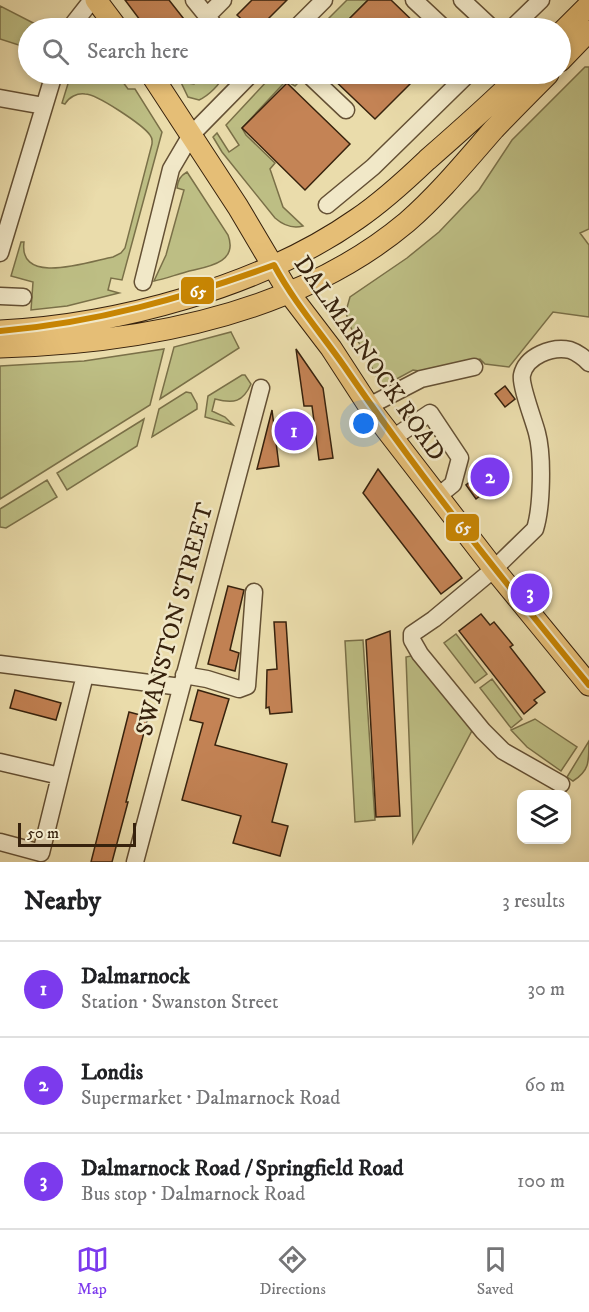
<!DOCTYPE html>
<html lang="en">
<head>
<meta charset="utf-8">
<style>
	body { margin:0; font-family:"IM FELL DW Pica",serif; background:#f2f2f2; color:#202124 }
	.controls { position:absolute; right:18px; bottom:18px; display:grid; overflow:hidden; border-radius:12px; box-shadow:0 3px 9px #0003 }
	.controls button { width:54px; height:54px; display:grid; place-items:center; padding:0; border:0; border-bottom:2px solid #e0e0e0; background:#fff; color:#202124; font:30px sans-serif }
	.scale { position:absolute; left:18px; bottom:15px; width:118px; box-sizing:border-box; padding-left:6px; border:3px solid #37220d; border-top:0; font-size:16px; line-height:21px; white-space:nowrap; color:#37220d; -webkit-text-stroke:4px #f1e8c8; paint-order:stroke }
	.you { position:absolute; left:364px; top:424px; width:21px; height:21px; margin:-15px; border:4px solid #fff; border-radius:50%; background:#1a73e8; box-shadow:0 0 0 9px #1a73e833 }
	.badge { display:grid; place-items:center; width:39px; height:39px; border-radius:50%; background:#7c3aed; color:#fff; font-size:20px; font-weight:700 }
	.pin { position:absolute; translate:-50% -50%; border:3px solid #fff; box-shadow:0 2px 6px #0006 }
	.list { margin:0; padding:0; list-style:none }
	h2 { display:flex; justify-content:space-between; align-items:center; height:78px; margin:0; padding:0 24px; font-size:26px }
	h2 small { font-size:20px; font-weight:400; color:#757577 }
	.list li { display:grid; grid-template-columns:39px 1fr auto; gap:18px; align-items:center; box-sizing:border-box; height:96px; padding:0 24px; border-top:2px solid #e0e0e0 }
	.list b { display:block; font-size:22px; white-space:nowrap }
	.list p { margin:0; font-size:20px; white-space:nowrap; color:#757577 }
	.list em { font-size:20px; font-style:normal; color:#757577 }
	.icon { flex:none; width:33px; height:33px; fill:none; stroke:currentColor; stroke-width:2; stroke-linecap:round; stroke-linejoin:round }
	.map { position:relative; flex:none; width:589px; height:862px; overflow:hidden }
	.search { position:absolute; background:#fff; box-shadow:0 3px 9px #0003; left:18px; right:18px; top:18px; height:66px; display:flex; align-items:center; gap:15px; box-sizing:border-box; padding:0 21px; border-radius:33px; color:#757577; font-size:22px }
	.sheet { height:366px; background:#fff }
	nav { display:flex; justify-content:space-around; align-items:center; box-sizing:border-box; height:84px; border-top:2px solid #e0e0e0; background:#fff; font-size:16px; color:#757577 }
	nav a { display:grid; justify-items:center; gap:3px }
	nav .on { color:#7c3aed }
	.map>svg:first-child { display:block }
	.green { fill:#bdbe84; stroke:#7a7048; stroke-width:1.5 }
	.building { fill:#c48355; stroke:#37220d; stroke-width:1.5 }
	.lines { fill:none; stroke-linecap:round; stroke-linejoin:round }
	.minor-casing { stroke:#645034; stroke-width:19 }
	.major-casing { stroke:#37220d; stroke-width:23 }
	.minor { stroke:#f1e8c8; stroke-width:16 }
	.major { stroke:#e5be76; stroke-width:21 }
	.bus-1-casing { stroke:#f1e8c8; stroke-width:10 }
	.bus-1 { stroke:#c78503; stroke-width:6 }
	.labels { text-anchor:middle; stroke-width:5; stroke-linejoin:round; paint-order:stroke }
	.street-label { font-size:24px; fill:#37220d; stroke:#f1e8c8 }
	.line-badge { stroke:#f1e8c8; stroke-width:2 }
	.badge-label { font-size:16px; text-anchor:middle; font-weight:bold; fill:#fff }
</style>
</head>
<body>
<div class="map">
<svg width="589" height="862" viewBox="0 0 589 862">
	<rect width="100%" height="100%" fill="#eadcab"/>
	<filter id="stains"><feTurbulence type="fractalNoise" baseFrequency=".00333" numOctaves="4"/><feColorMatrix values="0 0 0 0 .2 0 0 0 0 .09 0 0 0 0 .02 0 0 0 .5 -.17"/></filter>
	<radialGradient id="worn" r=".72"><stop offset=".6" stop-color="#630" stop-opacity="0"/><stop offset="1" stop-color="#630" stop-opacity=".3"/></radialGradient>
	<!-- green -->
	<path class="green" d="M347 0H368L340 28H319Z
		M0 6 43 28H28V48L0 39Z
		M585 67H589V229L580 233 589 245V317L553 312 509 367 485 364 480 359 426 372 413 370 382 387 348 322 346 311 350 297 407 258 439 232 479 190 512 140Z
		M71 74H117L128 89H135L162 132 122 280 111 278 108 290 119 293 67 306 31 310 33 282 11 276 21 242H24C18 287 91 261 113 257L121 253 125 248 152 144C152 140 153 139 150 135 143 125 97 94 85 94 77 93 69 97 65 104L62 103Z
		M177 74H180L188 83 194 84 208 74H224C221 84 208 96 199 100L188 97Z
		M279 76H287L298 83 295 86 290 83H284L242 128 246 135 275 163 270 169 283 207 303 226C292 229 283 225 275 218L222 152 213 137 217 133 229 152 239 145 226 125 268 80Z
		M187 172 228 235C239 264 205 267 186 272 175 275 164 279 154 281L166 255 184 190 177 188C178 180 180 176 187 172Z
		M231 332 239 348 160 399 174 347Z
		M164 349 150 405 0 499V366L84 361Z
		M242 375H245L251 384C243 402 234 404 215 399L212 411 225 417 233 425 205 417 208 396Z
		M186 392 191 393 197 404V409L152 437 159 409Z
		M144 419 137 446 67 490 57 473Z
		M47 480 57 497 6 528 0 527V509Z
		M456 634 487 674 475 683 444 643Z
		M363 640 375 820 355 822 345 641Z
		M420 654 476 723 413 843 406 657Z
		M492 679 522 719 511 728 480 688Z
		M535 719 577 747 561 771 527 747 511 730Z
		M589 741C589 763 589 771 573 781L567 777Z"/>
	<!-- building -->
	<path class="building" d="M125 0H169L191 28H146Z
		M252 0H287L259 28H251L237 15Z
		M368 0H391L420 28H340Z
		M328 74H420L375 119Z
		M287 83 350 144 305 190 242 128Z
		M296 349 323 388 333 458 319 460 312 406H304Z
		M505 386 515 399 505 407 495 394Z
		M272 410 279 466 257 469Z
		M500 458 511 472 476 499 466 485Z
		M378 469 462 578 441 594 363 493Z
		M228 586 244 590 230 650 239 653 235 671 208 664Z
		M481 614 490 625 494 622 513 645 510 647 545 692 534 700 537 703 524 714 459 631Z
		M274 622H286L292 712 270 714 269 707 266 708 267 670 277 669Z
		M390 631 400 816 376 817 366 640Z
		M15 690 61 703 56 720 10 708Z
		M198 690 229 699 215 745 287 764 272 822 288 826 280 856 233 843 241 816 182 800 203 723 190 720Z
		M129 712 148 717 126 802H128L112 862H91Z"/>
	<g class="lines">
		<!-- minor casing -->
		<g class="minor-casing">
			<path id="minor" d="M194 0 207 16
				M414 0 444 28
				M462 0 492 28
				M70 28 92 0
				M216 28 207 16 223 0
				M296 28 324 0
				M512 28 541 0
				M308 74 346 110
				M0 98 44 106
				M327 205 373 167 468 74
				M0 253 54 74
				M143 282 171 169 191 135 251 74
				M0 296 23 297
				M369 406 421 379 474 367
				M393 438 430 413 460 458 453 484 437 497
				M0 664 181 687
				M184 675 207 679 239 689 247 686 254 592
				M0 762 60 776 85 675
				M561 784 503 751 483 731 420 654 412 640V634L434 619 494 569 535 529C542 507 543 455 537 433 534 421 520 385 522 375 526 356 552 346 570 350 576 352 585 358 589 363
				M0 842 41 853 60 776
				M135 862 261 388"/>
		</g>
		<!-- major casing -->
		<g class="major-casing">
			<path id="major" d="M96 0 117 28
				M560 34 589 5
				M560 61 589 31
				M151 74 238 207 289 293 331 348 372 411 494 569 589 685
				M0 331C117 325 260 287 357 219 382 202 405 181 427 160 459 132 491 104 521 74
				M0 347C140 343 296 315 407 222 439 194 466 161 494 129 512 110 530 92 548 74"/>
		</g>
		<!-- minor -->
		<use href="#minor" class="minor"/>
		<!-- major -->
		<use href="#major" class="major"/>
		<!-- bus-1 casing -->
		<g class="bus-1-casing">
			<path id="bus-1" d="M0 331C95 323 184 298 274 265 294 302 320 332 344 366 420 477 504 581 589 685"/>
		</g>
		<!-- bus-1 -->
		<use href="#bus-1" class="bus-1"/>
	</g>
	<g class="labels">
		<!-- street labels -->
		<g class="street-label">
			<text transform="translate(370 358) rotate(55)" y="8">DALMARNOCK ROAD</text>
			<text transform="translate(174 619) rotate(-75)" y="8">SWANSTON STREET</text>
		</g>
	</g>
	<g class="line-badge">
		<rect x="180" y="276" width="35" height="29" rx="6" fill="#c78503"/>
		<rect x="445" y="513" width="35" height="29" rx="6" fill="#c78503"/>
	</g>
	<g class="badge-label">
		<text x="198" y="297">65</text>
		<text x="463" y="533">65</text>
	</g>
	<rect width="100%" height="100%" filter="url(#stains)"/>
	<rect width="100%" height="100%" fill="url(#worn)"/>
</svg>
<div class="controls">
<button><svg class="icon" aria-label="layers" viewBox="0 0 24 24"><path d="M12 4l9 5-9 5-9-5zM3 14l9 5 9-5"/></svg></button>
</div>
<div class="scale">50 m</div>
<div class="you"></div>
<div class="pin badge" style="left:294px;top:431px">1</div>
<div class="pin badge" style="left:490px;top:477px">2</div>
<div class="pin badge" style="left:530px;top:593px">3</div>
<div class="search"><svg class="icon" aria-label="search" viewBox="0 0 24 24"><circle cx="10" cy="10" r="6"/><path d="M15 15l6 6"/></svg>Search here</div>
</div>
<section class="sheet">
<h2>Nearby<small>3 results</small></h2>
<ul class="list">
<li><span class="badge">1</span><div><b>Dalmarnock</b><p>Station · Swanston Street</p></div><em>30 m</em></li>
<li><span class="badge">2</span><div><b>Londis</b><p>Supermarket · Dalmarnock Road</p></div><em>60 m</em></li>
<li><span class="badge">3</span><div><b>Dalmarnock Road / Springfield Road</b><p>Bus stop · Dalmarnock Road</p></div><em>100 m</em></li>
</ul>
</section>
<nav>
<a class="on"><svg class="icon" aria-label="map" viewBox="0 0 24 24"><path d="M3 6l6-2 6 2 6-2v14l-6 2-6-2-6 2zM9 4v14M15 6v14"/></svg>Map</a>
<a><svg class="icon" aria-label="directions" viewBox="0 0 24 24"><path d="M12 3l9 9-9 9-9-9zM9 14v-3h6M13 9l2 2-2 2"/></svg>Directions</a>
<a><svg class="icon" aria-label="saved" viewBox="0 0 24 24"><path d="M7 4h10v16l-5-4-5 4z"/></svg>Saved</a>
</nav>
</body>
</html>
